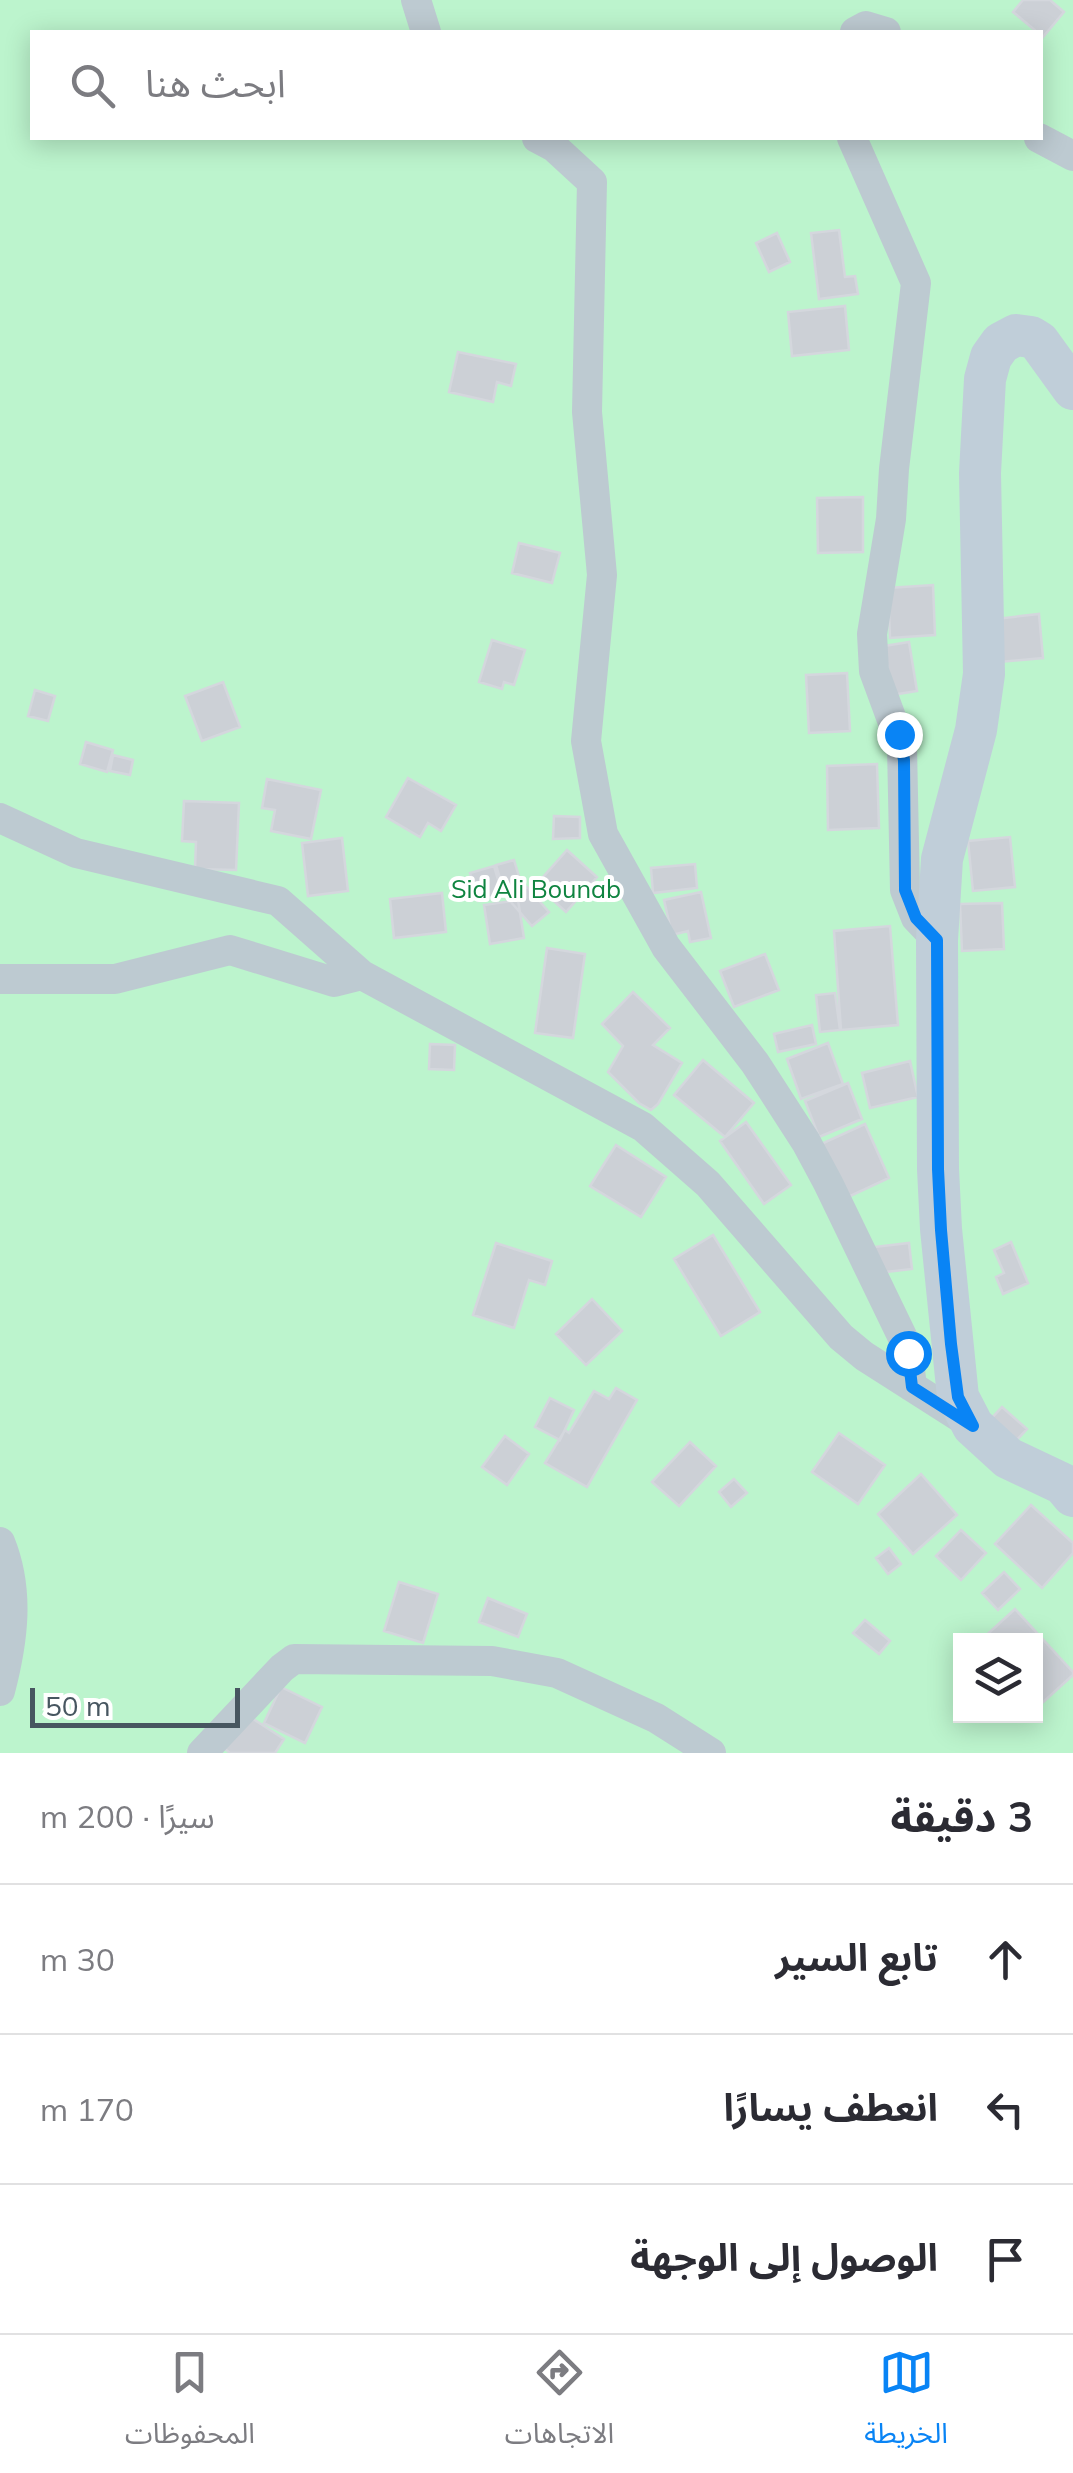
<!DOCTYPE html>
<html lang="ar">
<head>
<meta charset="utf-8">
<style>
	body { margin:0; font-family:Mulish,"Noto Sans Arabic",sans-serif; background:#f2f2f3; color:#2b2b33; direction:rtl }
	.controls { position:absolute; right:30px; bottom:30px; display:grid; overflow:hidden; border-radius:0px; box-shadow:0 5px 25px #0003 }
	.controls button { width:90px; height:90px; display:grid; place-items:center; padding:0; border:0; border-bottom:2px solid #e1e1e2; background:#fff; color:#2b2b33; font:50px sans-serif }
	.scale { position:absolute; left:30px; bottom:25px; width:210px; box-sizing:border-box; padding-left:10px; border:5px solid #475660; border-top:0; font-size:28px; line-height:35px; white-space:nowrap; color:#475660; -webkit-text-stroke:8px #fff; paint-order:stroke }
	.stop { position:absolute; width:30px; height:30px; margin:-22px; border:8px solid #0984f5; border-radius:50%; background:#fff }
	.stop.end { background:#0984f5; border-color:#fff; box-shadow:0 2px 10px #0008 }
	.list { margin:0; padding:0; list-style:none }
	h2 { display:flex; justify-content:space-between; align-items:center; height:130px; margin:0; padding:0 40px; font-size:42px }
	h2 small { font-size:32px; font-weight:400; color:#7c7c81 }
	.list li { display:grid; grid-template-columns:65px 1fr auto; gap:30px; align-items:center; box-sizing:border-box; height:150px; padding:0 40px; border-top:2px solid #e1e1e2 }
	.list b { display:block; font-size:38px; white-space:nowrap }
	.list em { font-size:32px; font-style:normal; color:#7c7c81 }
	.icon { flex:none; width:55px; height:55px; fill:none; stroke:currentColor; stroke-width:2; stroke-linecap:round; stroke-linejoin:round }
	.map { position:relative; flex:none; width:1073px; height:1753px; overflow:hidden; direction:ltr }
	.search { position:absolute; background:#fff; box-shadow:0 5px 25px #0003; left:30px; right:30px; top:30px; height:110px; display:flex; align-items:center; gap:25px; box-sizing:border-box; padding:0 35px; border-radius:0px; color:#7c7c81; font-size:38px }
	.sheet { height:580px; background:#fff }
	nav { display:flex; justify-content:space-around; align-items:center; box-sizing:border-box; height:140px; border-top:2px solid #e1e1e2; background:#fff; font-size:28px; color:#7c7c81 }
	nav a { display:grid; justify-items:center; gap:5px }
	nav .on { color:#0984f5 }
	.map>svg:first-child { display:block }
	.green { fill:#bcf4cd; fill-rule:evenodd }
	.building { fill:#ccd0d6; stroke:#d4d7dd; stroke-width:2.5 }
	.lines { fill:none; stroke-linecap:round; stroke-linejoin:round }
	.minor { stroke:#bdcad1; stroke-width:30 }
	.secondary { stroke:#c0ced9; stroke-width:42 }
	.route { stroke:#0984f5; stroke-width:12 }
	.labels { text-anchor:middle; stroke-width:8; stroke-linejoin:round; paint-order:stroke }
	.park-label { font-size:25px; fill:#0f8440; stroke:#fff }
</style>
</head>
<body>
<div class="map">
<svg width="1073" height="1753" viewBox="0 0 1073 1753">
	<rect width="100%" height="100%" fill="#f3f1f1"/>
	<!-- green -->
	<path class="green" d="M0 0H1073V1753H0ZM32 32H1040V138H32ZM960 1640H1036V1716H960Z"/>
	<!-- building -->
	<path class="building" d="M1023 0H1050L1064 12 1043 37 1040 32H1037L1013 12Z
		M839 230 845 277 855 276 858 294 819 299 811 233Z
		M777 233 790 262 769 272 756 243Z
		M845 306 849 350 792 356 788 312Z
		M458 352 516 364 511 386 497 382 493 402 449 392Z
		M863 497V552L818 553 817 498Z
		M519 543 560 553 552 583 512 573Z
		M933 585 935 635 890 638 888 588Z
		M1039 614 1043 658 1000 662 995 619Z
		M492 640 525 650 514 685 504 682 502 689 479 682Z
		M909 642 917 691 892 695 884 646Z
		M847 673 850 731 809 733 806 675Z
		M223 682 240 727 202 741 185 696Z
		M35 690 55 696 48 721 28 716Z
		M86 742 113 750 107 772 80 764Z
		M113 755 133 760 130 775 110 771Z
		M877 764 879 828 828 830 827 766Z
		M408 778 456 805 441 831 428 823 420 837 386 817Z
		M267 779 321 790 311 839 271 831 275 810 262 808Z
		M184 801 239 803 236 870 195 869 196 842 182 841Z
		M554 816 580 817V838L553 839Z
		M1010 837 1015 887 973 891 968 841Z
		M342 838 348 891 308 896 302 843Z
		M567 850 597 877 566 912 536 885Z
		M514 860 521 883 503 888 496 865Z
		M695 864 697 888 653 893 651 868Z
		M494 866 502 894 478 901 470 873Z
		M527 887 549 912 532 926 510 901Z
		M701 892 711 938 690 942 688 931 672 935 664 900Z
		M442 893 446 932 394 938 390 899Z
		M518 900 524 938 490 944 484 905Z
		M1002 903 1004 949 962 951 960 904Z
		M890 926 898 1025 841 1030 834 931Z
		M547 948 585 954 573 1038 535 1033Z
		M765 954 779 990 734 1007 720 971Z
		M633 992 670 1028 653 1045 682 1063 658 1104 651 1110 639 1103 608 1072 623 1046 602 1024Z
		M835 993 840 1030 820 1032 816 995Z
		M812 1025 816 1044 778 1052 774 1034Z
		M828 1043 843 1084 801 1099 787 1059Z
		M430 1044 455 1045 454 1070 429 1069Z
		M703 1060 754 1103 725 1137 674 1095Z
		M910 1061 918 1097 870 1108 862 1073Z
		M848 1083 862 1119 819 1137 805 1101Z
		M746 1122 791 1185 764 1204 720 1141Z
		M865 1124 889 1178 846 1198 821 1144Z
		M616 1145 666 1177 641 1217 590 1186Z
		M713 1235 760 1312 721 1336 674 1259Z
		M1011 1242 1028 1283 1003 1294 996 1277 1004 1273 994 1250Z
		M496 1243 552 1261 545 1285 529 1280 514 1328 473 1315Z
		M909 1243 912 1269 877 1273 874 1247Z
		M592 1299 622 1331 586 1365 556 1334Z
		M616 1388 637 1400 587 1487 545 1463 565 1430 569 1433 594 1391 609 1399Z
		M550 1398 574 1410 560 1440 535 1427Z
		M1002 1407 1027 1429 1014 1443 989 1421Z
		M839 1433 885 1465 858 1504 812 1472Z
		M505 1436 529 1454 507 1485 482 1467Z
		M690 1442 716 1466 679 1506 652 1482Z
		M921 1474 957 1515 913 1554 878 1514Z
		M734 1479 747 1493 731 1507 719 1492Z
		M1031 1505 1073 1543V1553L1042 1588 995 1544Z
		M961 1530 986 1553 961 1580 936 1556Z
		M889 1548 901 1564 888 1574 876 1558Z
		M1004 1572 1020 1589 998 1610 982 1593Z
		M399 1582 438 1594 423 1643 384 1631Z
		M488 1598 527 1614 518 1637 479 1622Z
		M1015 1609 1073 1672V1675L1040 1705 1036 1700V1640H981Z
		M865 1620 890 1641 879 1654 853 1633Z
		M281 1687 322 1707 305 1743 264 1723Z
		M247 1715 284 1739 275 1753H230L225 1749Z"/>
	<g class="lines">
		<!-- minor -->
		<path class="minor" d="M416 0 426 32
			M855 32 866 26 886 32
			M537 138 554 147 592 182 587 412 602 575 586 741 603 834 666 947 755 1063 806 1142 828 1183 902 1336 908 1353 912 1387
			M852 138 916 283 894 469 891 519 872 634 874 671 902 747 905 890 916 918 937 940
			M1039 138 1073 156
			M0 818 76 853 278 901 362 975 643 1127 708 1184 841 1337 864 1356 969 1423
			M0 979H115L230 950 334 982 362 975
			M0 1542C20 1591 13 1641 0 1691
			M202 1753 282 1668 294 1659 492 1661 557 1673 656 1718 711 1753"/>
		<!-- secondary -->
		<path class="secondary" d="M1073 389 1039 342 1031 337 1016 335 1001 343 991 357 985 379 980 473 984 674 976 730 942 859 937 940 938 1169 941 1229 958 1397 973 1426 1008 1458 1063 1484 1073 1496"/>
	</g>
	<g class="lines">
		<!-- route -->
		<path class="route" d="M899 734 904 760 905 890 916 918 937 940 938 1169 941 1230 951 1344 958 1397 973 1426 912 1387 908 1353"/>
	</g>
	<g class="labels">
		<!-- park labels -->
		<g class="park-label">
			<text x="536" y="898">Sid Ali Bounab</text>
		</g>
	</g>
</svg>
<div class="controls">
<button><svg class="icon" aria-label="layers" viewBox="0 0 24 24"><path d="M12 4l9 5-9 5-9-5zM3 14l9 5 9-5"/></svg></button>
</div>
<div class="scale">50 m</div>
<div class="stop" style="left:908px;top:1353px"></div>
<div class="stop end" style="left:899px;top:734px"></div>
<div class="search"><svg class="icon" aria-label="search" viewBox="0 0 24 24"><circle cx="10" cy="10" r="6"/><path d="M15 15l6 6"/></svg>ابحث هنا</div>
</div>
<section class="sheet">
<h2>3 دقيقة<small>سيرًا · 200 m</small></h2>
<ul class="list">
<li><svg class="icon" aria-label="ahead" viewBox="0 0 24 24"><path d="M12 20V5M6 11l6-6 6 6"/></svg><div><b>تابع السير</b></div><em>30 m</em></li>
<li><svg class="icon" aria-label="left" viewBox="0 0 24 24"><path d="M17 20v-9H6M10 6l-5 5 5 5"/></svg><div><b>انعطف يسارًا</b></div><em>170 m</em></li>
<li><svg class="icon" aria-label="arrive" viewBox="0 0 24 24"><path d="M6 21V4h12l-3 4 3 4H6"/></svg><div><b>الوصول إلى الوجهة</b></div></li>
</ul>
</section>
<nav>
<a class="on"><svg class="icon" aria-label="map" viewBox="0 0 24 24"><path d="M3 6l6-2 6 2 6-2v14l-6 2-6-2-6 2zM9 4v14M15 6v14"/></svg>الخريطة</a>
<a><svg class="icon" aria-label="directions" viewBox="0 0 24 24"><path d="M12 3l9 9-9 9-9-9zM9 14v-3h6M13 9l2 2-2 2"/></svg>الاتجاهات</a>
<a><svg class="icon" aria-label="saved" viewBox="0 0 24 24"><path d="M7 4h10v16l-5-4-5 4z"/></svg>المحفوظات</a>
</nav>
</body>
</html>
